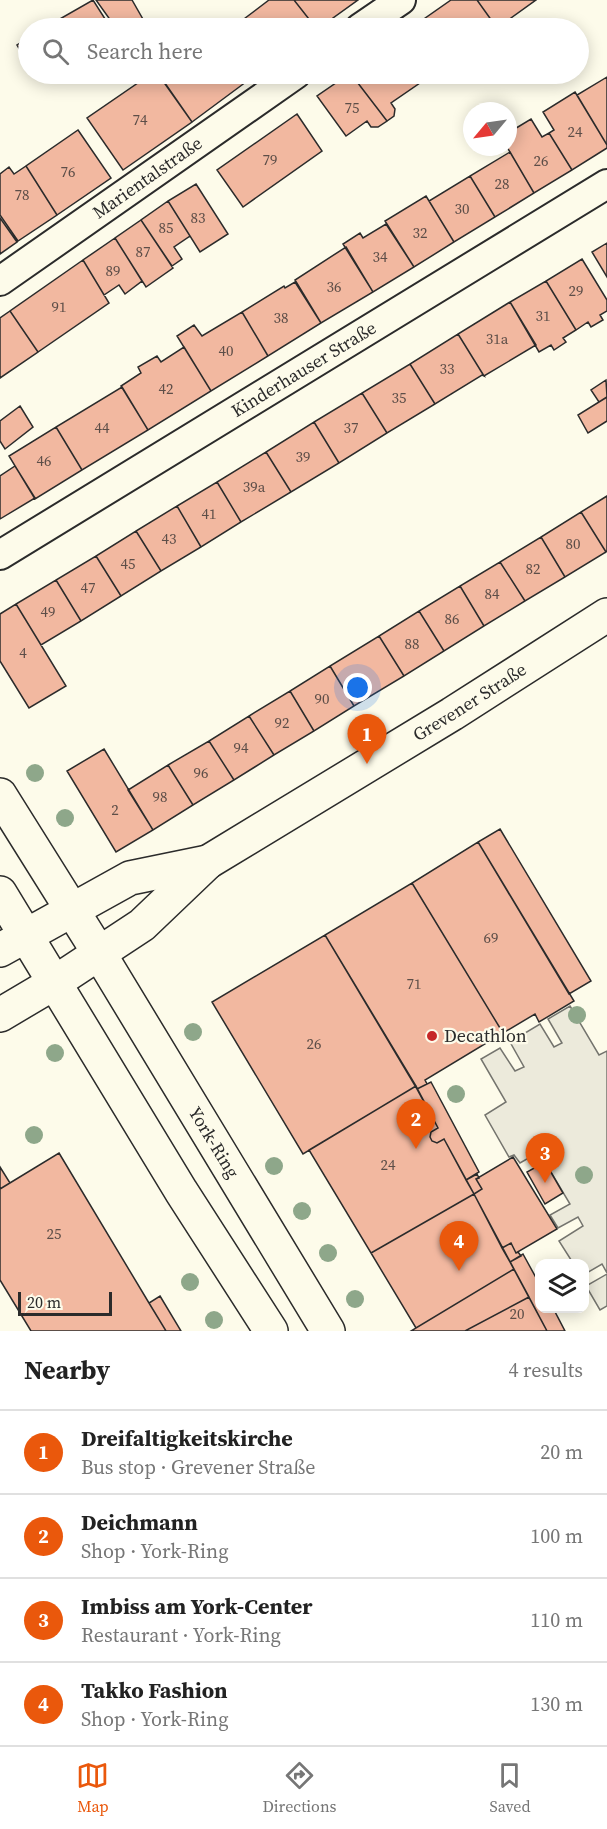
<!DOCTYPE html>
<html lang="en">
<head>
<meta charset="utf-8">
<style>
	body { margin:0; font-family:"Source Serif 4",serif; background:#f6f6f6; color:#222 }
	.controls { position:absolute; right:18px; bottom:18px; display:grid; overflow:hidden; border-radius:12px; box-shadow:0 3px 15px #0003 }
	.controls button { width:54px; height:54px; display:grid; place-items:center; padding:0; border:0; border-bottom:2px solid #e0e0e0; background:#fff; color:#222; font:30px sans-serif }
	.compass { position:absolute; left:463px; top:102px; width:54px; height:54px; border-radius:50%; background:#fff; box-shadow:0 3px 15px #0003; rotate:241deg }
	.scale { position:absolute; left:18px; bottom:15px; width:94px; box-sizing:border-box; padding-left:6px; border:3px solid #2b2b2b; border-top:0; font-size:16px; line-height:21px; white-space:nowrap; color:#2b2b2b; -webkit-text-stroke:4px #fdfbea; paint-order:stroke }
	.you { position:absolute; left:358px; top:688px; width:21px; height:21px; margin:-15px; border:4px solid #fff; border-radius:50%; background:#1a73e8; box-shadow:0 0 0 9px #1a73e833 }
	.badge { display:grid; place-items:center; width:39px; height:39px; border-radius:50%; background:#ea580c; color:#fff; font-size:20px; font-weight:700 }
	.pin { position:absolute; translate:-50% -50px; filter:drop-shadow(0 2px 3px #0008) }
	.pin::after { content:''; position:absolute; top:32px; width:21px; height:18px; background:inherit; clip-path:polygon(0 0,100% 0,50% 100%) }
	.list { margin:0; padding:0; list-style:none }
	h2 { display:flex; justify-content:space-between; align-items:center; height:78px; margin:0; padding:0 24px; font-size:26px }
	h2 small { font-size:20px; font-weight:400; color:#767676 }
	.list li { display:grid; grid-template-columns:39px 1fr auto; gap:18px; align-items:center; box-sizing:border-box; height:84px; padding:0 24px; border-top:2px solid #e0e0e0 }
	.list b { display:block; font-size:22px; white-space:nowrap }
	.list p { margin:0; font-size:20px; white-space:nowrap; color:#767676 }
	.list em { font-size:20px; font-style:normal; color:#767676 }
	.icon { flex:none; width:33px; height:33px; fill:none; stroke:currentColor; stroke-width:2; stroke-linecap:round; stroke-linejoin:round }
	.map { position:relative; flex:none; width:607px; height:1331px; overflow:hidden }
	.search { position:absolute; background:#fff; box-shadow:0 3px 15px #0003; left:18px; right:18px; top:18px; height:66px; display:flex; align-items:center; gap:15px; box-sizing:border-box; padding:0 21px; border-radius:33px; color:#767676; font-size:22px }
	.sheet { height:414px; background:#fff }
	nav { display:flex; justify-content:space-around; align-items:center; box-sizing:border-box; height:84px; border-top:2px solid #e0e0e0; background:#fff; font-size:16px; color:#767676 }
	nav a { display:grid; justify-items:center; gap:3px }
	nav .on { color:#ea580c }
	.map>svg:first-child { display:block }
	.parking { fill:#eceadb; stroke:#74746e; stroke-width:1.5 }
	.building { fill:#f2b8a0; stroke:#2b2b2b; stroke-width:1.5 }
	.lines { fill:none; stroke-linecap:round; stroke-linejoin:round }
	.minor-casing { stroke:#2b2b2b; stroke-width:32 }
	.secondary-casing { stroke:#2b2b2b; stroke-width:36 }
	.minor { stroke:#fdfbea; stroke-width:28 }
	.secondary { stroke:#fdfbea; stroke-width:33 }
	.tree { fill:#8ea78a }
	.poi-dot { fill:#c62828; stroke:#fdfbea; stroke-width:2 }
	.labels { text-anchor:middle; stroke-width:4.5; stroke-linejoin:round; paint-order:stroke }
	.number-label { font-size:15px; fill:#5d4e48 }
	.street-label { font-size:18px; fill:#2b2b2b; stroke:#fdfbea }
	.poi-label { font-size:18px; fill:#2b2b2b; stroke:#fdfbea; text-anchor:start }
</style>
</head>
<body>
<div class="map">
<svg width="607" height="1331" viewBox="0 0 607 1331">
	<rect width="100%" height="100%" fill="#fdfbea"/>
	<!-- parking -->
	<path class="parking" d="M570 1006 599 1055 607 1051V1273L602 1264 585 1274 584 1264 573 1263 559 1241 583 1226 578 1217 558 1228 550 1215 570 1204 539 1152 520 1163 514 1155 509 1157 485 1115 506 1102 481 1059 500 1048 515 1071 524 1067 510 1042 540 1024 554 1047 562 1043 548 1019Z
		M607 1274V1306L600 1310 586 1286Z"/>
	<!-- building -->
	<path class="building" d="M93 0 107 22 96 28H44Z
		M96 0H132L148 28H116Z
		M269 0H294L316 28H232Z
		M294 0H358L319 28H316Z
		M451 0H477L497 28H411Z
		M477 0H536L497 28Z
		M28 38V64L17 45Z
		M151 74H158L192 122 123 170 87 118Z
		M163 74H252L254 76 192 122 160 76Z
		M349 74H351L387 121 378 127H371L367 121 346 136 317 96Z
		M351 74H433L391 103 395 109 394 116 387 121Z
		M607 77V145L577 95Z
		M575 92 607 145V148L572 170 549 133 554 130 543 112Z
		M297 114 322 151 243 207 217 170Z
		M531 119 542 137 549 133 572 170 534 193 507 147 508 133Z
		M78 130 111 178 57 215 26 166Z
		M510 152 534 193 495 217 470 176Z
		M26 166 57 215 18 241 0 215V174L9 167 14 174Z
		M470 176 495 217 454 242 429 201Z
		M196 184 228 234 200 252 168 201Z
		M426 196 454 242 414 267 385 221Z
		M168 201 190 236 174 247 182 259 172 266 141 220Z
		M0 218 17 242 0 254Z
		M141 220 173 268 146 287 115 238Z
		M386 224 414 267 373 292 343 244 360 233 363 238Z
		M115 238 142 281 125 294 119 285 104 295 83 260Z
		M607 243V277L592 252Z
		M346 247 373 292 321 323 295 280Z
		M582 259 607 300V311L600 315 603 320 591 327 588 322 576 330 546 281Z
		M83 260 109 303 38 352 10 311Z
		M546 281 576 330 563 338 566 342 554 350 551 345 539 352 510 302Z
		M295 282 321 323 268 356 242 312 284 286 285 288Z
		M510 302 536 345 484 376 458 334Z
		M10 311 38 352 0 378V318Z
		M242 312 268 356 211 391 177 336 194 325 202 336Z
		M458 334 484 376 482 375 435 404 410 364Z
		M184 347 211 391 148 430 121 386 141 373 138 367 157 356 161 362Z
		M410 364 435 404 387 433 362 393Z
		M606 380 607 397 599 402 591 390Z
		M122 387 148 430 82 470 56 427Z
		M362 393 387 433 339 463 314 422Z
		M607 397V421L588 433 578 415Z
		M20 406 33 427 5 449 0 441V421Z
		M314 422 339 463 291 492 266 452Z
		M56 427 82 470 35 499 9 456Z
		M266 452 291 492 241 522 217 482Z
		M15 466 35 498 0 519V476Z
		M217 482 241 522 201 547 177 506Z
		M607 496V551L606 552 581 512Z
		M177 506 201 547 161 571 136 531Z
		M581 512 606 552 565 577 541 537Z
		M136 531 161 571 121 596 96 556Z
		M541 537 565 577 525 601 500 562Z
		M96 556 121 596 81 621 56 580Z
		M500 562 525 601 484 626 460 586Z
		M56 580 81 621 41 645 16 604Z
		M460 586 484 626 444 651 419 611Z
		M16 604 66 686 29 708 0 661V614Z
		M419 611 444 651 404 676 379 636Z
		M379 636 404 676 354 706 330 666Z
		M330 666 354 706 314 731 290 691Z
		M290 691 314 731 274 755 249 716Z
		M249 716 274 755 234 780 209 741Z
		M209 741 234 780 193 805 168 765Z
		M104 749 153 830 116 852 67 771Z
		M168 765 193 805 153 830 128 790Z
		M500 829 591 981 569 994 478 842Z
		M478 842 574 1001 539 1022 535 1014 503 1033 412 883Z
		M412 883 503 1033 425 1080 427 1084 417 1089 325 935Z
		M325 935 416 1086 303 1154 212 1002Z
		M431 1082 479 1172 466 1180 444 1139 437 1143 432 1141 430 1137 431 1132 438 1128 417 1089Z
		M416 1086 438 1128 431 1132 430 1137 432 1141 437 1143 444 1139 474 1194 371 1253 309 1150Z
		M59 1153 149 1303 166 1331H31L0 1280V1189Z
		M513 1157 557 1229 516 1253 511 1243 502 1248 474 1194 482 1189 476 1179Z
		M545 1162 563 1193 545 1204 527 1172Z
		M0 1167 10 1183 0 1189Z
		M477 1174 479 1178 476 1179 482 1189 474 1194 466 1180Z
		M474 1194 514 1269 416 1328 371 1253Z
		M511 1243 516 1253 518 1252 521 1256 510 1262 502 1248Z
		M523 1254 540 1285V1308H553L565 1331H547L510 1262Z
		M514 1269 529 1297 465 1331H411Z
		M160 1296 181 1331H166L149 1303Z
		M529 1297 547 1331H465Z"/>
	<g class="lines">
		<!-- minor casing -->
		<g class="minor-casing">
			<g id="minor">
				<path d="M360 28 401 0"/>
				<path id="s1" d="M0 281 296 74"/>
				<path id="s2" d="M0 555 607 184"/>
			</g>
		</g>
		<!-- secondary casing -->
		<g class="secondary-casing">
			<g id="secondary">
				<path id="s3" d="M0 795 99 953 328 1331"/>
				<path d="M0 893 181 1191 271 1331"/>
				<path d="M0 950 130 878 208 862"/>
				<path id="s4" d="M0 1015 54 983 142 925 208 862 452 714 607 615"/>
			</g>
		</g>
		<!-- minor -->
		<use href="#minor" class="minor"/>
		<!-- secondary -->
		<use href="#secondary" class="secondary"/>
	</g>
	<!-- trees -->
	<g class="tree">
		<circle cx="35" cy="773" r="9"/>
		<circle cx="65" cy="818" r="9"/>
		<circle cx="577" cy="1015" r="9"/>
		<circle cx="193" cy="1032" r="9"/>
		<circle cx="55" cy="1053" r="9"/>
		<circle cx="456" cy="1094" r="9"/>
		<circle cx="34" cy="1135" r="9"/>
		<circle cx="274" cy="1166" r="9"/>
		<circle cx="584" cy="1175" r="9"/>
		<circle cx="302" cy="1211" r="9"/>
		<circle cx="328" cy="1253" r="9"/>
		<circle cx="190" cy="1282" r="9"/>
		<circle cx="355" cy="1299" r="9"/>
		<circle cx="214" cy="1320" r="9"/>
	</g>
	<!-- markers -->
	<circle class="poi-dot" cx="432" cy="1036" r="6"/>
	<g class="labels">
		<!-- number labels -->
		<g class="number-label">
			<text x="352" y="113">75</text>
			<text x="140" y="125">74</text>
			<text x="575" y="137">24</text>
			<text x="270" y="165">79</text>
			<text x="541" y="166">26</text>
			<text x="68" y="177">76</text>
			<text x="502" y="189">28</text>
			<text x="22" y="200">78</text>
			<text x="462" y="214">30</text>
			<text x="198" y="223">83</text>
			<text x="166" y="233">85</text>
			<text x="420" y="238">32</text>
			<text x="143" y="257">87</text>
			<text x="380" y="262">34</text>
			<text x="113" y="276">89</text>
			<text x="334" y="292">36</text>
			<text x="576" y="296">29</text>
			<text x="59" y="312">91</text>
			<text x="543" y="321">31</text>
			<text x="281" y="323">38</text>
			<text x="497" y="344">31a</text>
			<text x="226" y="356">40</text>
			<text x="447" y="374">33</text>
			<text x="166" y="394">42</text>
			<text x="399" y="403">35</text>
			<text x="102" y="433">44</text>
			<text x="351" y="433">37</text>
			<text x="303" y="462">39</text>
			<text x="44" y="466">46</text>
			<text x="254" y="492">39a</text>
			<text x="209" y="519">41</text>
			<text x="169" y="544">43</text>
			<text x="573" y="549">80</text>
			<text x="128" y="569">45</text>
			<text x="533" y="574">82</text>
			<text x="88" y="593">47</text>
			<text x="492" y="599">84</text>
			<text x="48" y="617">49</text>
			<text x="452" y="624">86</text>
			<text x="412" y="649">88</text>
			<text x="23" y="658">4</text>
			<text x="322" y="704">90</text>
			<text x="282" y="728">92</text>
			<text x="241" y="753">94</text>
			<text x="201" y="778">96</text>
			<text x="160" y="802">98</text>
			<text x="115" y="815">2</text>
			<text x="491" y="943">69</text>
			<text x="414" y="989">71</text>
			<text x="314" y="1049">26</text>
			<text x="388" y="1170">24</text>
			<text x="54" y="1239">25</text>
			<text x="517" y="1319">20</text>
		</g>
		<!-- street labels -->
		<g class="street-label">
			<text dy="6" stroke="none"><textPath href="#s1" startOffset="180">Marientalstraße</textPath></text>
			<text dy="6" stroke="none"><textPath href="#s2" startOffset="356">Kinderhauser Straße</textPath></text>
			<text dy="6" stroke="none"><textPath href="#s4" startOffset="566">Grevener Straße</textPath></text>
			<text dy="6" stroke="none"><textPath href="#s3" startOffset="408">York-Ring</textPath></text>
		</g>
		<!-- poi labels -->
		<g class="poi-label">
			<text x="444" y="1042">Decathlon</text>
		</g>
	</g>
</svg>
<div class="controls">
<button><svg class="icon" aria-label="layers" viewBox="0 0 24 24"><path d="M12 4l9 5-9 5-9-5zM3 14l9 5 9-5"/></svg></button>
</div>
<svg class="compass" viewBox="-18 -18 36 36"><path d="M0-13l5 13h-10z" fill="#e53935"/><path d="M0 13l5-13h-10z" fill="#767676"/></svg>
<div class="scale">20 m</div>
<div class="you"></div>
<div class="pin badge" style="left:367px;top:764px">1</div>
<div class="pin badge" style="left:416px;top:1149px">2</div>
<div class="pin badge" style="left:545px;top:1183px">3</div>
<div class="pin badge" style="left:459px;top:1271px">4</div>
<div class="search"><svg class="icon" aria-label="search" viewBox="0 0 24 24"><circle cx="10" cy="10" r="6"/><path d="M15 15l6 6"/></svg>Search here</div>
</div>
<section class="sheet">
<h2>Nearby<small>4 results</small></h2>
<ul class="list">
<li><span class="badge">1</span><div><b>Dreifaltigkeitskirche</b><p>Bus stop · Grevener Straße</p></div><em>20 m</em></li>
<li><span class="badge">2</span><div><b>Deichmann</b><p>Shop · York-Ring</p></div><em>100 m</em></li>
<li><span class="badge">3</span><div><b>Imbiss am York-Center</b><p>Restaurant · York-Ring</p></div><em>110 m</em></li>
<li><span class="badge">4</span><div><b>Takko Fashion</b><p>Shop · York-Ring</p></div><em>130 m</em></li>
</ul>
</section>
<nav>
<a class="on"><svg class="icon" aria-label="map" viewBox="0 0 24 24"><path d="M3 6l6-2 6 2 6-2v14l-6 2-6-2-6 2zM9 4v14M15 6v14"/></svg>Map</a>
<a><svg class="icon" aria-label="directions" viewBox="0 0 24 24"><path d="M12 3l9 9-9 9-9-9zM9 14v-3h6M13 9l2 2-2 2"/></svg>Directions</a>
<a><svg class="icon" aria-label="saved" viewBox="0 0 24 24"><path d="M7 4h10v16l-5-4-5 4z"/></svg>Saved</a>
</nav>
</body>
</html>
